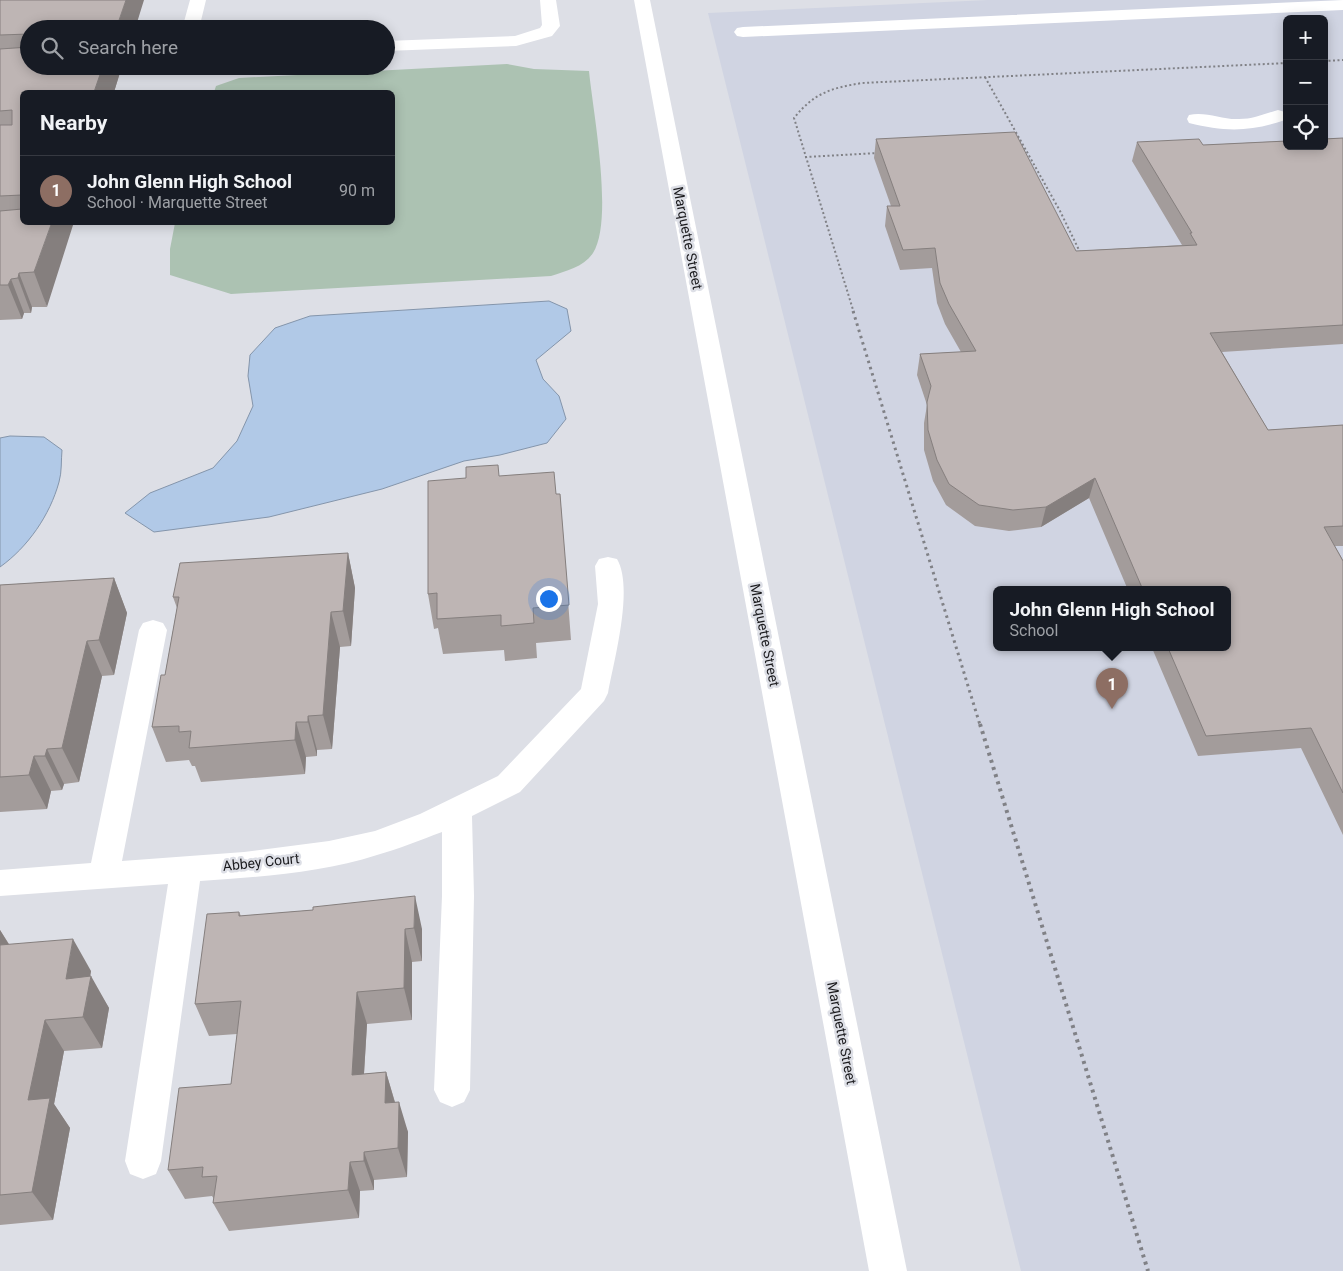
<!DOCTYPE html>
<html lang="en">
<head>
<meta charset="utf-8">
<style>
	body { margin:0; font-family:Roboto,sans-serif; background:#242831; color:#f1f3f6 }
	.controls { position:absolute; right:15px; top:15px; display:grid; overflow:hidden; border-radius:8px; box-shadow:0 2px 12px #0003 }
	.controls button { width:45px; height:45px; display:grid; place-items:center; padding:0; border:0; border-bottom:1px solid #363941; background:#171b24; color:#f1f3f6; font:25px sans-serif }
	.you { position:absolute; left:548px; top:598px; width:18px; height:18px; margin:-12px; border:4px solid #fff; border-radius:50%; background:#1a73e8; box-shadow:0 0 0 8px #1a73e833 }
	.badge { display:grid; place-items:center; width:32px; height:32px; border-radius:50%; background:#db2777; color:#fff; font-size:16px; font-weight:700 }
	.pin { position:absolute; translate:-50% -41px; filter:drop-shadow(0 1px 2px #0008) }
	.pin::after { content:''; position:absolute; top:26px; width:18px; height:15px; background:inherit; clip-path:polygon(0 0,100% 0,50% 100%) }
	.popup { position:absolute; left:993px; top:586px; width:238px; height:65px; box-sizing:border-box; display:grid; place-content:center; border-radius:8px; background:#171b24; filter:drop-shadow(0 1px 4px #0005); font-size:16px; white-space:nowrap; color:#9ea1a6 }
	.popup b { font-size:19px; color:#f1f3f6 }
	.popup::after { content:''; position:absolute; left:50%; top:100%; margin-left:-10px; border:10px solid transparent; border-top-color:#171b24 }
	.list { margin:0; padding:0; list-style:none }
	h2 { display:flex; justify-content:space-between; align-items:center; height:65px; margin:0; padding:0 20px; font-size:21px }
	h2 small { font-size:16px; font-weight:400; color:#9ea1a6 }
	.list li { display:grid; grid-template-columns:32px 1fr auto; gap:15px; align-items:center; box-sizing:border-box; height:70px; padding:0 20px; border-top:1px solid #363941 }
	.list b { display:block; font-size:19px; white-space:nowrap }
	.list p { margin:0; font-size:16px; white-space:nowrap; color:#9ea1a6 }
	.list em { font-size:16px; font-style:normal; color:#9ea1a6 }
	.icon { flex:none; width:28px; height:28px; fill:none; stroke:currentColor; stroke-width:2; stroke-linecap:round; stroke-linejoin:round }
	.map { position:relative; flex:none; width:1343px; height:1271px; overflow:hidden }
	.search { position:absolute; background:#171b24; box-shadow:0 2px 12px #0003; left:20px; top:20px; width:375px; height:55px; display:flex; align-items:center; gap:12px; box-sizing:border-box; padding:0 18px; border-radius:28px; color:#9ea1a6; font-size:19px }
	.panel { position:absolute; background:#171b24; box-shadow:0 2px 12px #0003; left:20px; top:90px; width:375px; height:135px; border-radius:8px }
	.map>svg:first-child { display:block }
	.built { fill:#d0d4e2; fill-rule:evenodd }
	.green { fill:#acc2b2 }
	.water { fill:#b1c9e7; stroke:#8495ab }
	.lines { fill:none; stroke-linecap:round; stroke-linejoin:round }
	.path-far2 { stroke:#808186; stroke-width:2; stroke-dasharray:2 2.5; stroke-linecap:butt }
	.path-far1 { stroke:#808186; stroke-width:3; stroke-dasharray:2.5 4; stroke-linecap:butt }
	.path { stroke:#808186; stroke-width:4; stroke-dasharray:3 4.5; stroke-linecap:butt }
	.minor { fill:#fff; fill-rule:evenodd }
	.wall { fill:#a39c9b }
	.shaded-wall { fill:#857f7e }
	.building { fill:#beb5b4; stroke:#857f7e }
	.labels { text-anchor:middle; stroke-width:5; stroke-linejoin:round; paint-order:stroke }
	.street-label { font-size:14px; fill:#1b1b1e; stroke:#dddfe6 }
</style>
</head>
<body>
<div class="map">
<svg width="1343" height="1271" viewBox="0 0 1343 1271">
	<rect width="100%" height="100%" fill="#dddfe6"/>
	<!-- built -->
	<path class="built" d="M988 0H1343V1271H1021L708 13ZM1287 19H1324V146H1287ZM997 590H1227V648H997Z"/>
	<!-- green -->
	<path class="green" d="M507 64 534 69 589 71C593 112 614 220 593 253 584 267 566 271 551 276L231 294 170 275V249L175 223 392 222V92H214L216 86 239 78Z"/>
	<!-- water -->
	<path class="water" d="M549 301 567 309 571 331 536 360 543 379 559 396 566 419 547 443 500 455 464 461 382 489 269 517 154 532 125 513 150 493 213 468 237 441 253 406 248 376 250 355 275 328 310 316Z
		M10 436 44 437 62 450C61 460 62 472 59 482 50 515 28 547 0 567V438Z"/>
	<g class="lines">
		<!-- path-far2 -->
		<path class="path-far2" d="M1324 61 1343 60
			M985 77 1060 211 1080 252
			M805 157 877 153
			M854 313 794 118C814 93 831 88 862 83L1287 63"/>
		<!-- path-far1 -->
		<path class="path-far1" d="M853 311 980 725"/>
		<!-- path -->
		<path class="path" d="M980 724 1148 1271"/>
		<!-- minor -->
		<path class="minor" d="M190 0H206L199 29H182Z
			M540 0H556L560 26 552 36 516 46 386 51V41L515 36 540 28 542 25Z
			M634 0H650L907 1271H869Z
			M1343 0V10L743 37 737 36 734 32 737 28 743 27Z
			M1278 110 1285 112 1287 115 1285 120C1250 132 1225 132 1189 123L1187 119 1189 115C1204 111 1221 119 1236 119 1251 120 1264 114 1278 110Z
			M608 557 617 559C634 588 614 660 608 693L604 701 520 792 472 816 474 896 470 1090 464 1102 452 1107 440 1102 434 1090 442 896V832C420 840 399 849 377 855 321 873 259 877 200 881L161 1161 156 1174 143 1179 130 1174 125 1161 168 884 0 896V870L91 863 139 630 143 623 153 620 163 623 167 630 122 861 244 852 329 841 375 831 420 814 498 776 581 689 598 604 595 566 599 559Z"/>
	</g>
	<!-- wall -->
	<path class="wall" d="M0 0 29 29V66H122L114 92H22V222L47 307H32L31 313H24L22 319 0 320Z
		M1343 138V344L1222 352 1268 430 1343 425V546H1335L1343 560V835L1301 748 1198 756 1152 648H1227V590H1128L1089 498 1041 527 1009 531 975 526 946 505 933 481 924 450V423L927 405 917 375 920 354 961 352 945 324 937 303 932 268 900 270 885 226 887 206H891L874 158 876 139 1076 251 1182 245 1132 161 1137 142 1203 145Z
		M500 476 556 494H560L571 640 536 643 537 658 505 661 504 650 443 654 438 628 434 629 428 594Z
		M348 553 355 588 351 646 340 647 332 749 317 750V756L306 757 305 774 201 782 195 766H192L189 760 166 762 152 727 165 675 177 608 173 597Z
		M114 578 127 613 114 675 102 676 79 782 64 784 62 790 51 791 47 809 0 812V585Z
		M313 910 422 929V961L412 962V1020L367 1024 364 1074 386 1072 395 1102 408 1132 407 1177 374 1180V1190L360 1191 359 1218 229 1231 213 1203 214 1199 212 1196 185 1199 168 1170 231 1084 237 1034 209 1036 195 1004 239 912 241 916Z
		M0 930 9 944 91 971 90 977 109 1008 102 1048 64 1051 54 1104 70 1128 53 1220 0 1225Z"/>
	<!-- shaded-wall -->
	<path class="shaded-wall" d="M126 0H144L135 29H116Z
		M103 66H122L114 92H94Z
		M52 222H74L47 307 34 272Z
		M19 273 32 307 31 313 18 278Z
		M11 279 24 313 22 319 8 285Z
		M1095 478 1089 498 1041 527 1046 507Z
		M348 553 355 588 351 646 343 611Z
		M114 578 127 613 114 675 99 640Z
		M331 612 340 647 332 749 323 715Z
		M87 641 102 676 79 782 62 748Z
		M308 716 317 750V756L308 722Z
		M296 722 306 757 305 774 295 740Z
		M47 749 64 784 62 790 45 756Z
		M34 756 51 791 47 809 29 775Z
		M415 896 422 929V961L414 928Z
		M405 929 412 962V1020L404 988Z
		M0 930 19 961 0 952Z
		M73 939 91 971 84 1010 66 979Z
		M91 976 109 1008 102 1048 83 1017Z
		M357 992 367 1024 362 1105 352 1075Z
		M45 1020 64 1051 54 1104 70 1128 53 1220 32 1192 28 1100Z
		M386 1072 395 1103H385Z
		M399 1102 408 1132 407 1177 398 1148Z
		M364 1152 374 1180V1190L364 1161Z
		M350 1162 360 1191 359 1218 348 1190Z"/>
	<!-- building -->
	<path class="building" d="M0 0H126L116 29H29V34L0 35Z
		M29 47V66H103L94 92H22V195L0 196V125H12V110L0 111V49Z
		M1015 132 1076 251 1197 245 1190 233H1192L1137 142 1199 139 1203 145 1287 141V146H1324V139L1343 138V325L1210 333 1268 430 1343 425V526L1324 527 1343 561V793L1311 728 1206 736 1168 648H1227V590H1143L1095 478 1046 507 1013 510 979 505 949 484 937 460 928 430 927 402 931 386 920 354 976 351 949 304 940 283 935 248 903 250 887 206H900L876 139Z
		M22 209V222H52L34 272 19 273 18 278 11 279 8 285H0V211Z
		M498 465 499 476 554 472 556 494H560L569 605 533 608 534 623 501 626V615L437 619V593L428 594V481L466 478V467Z
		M348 553 343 611 331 612 323 715 308 716V722H296L295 740 189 748 191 731 179 732V726L152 727 161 675H165L179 597H173L180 563Z
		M114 578 99 640 87 641 62 748 47 749 45 756H34L29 775 0 777V585Z
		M415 896 414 928 405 929 404 988 357 992 352 1075 386 1072 385 1103 399 1102 398 1148 364 1152V1161L350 1162 348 1190 213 1203 217 1176 202 1177 203 1167 168 1170 179 1088 231 1084 241 1001 195 1004 207 914 239 912V916L313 910V907Z
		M73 939 66 979 91 976 83 1017 45 1020 28 1100 50 1098 32 1192 0 1195V945Z"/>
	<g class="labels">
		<!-- street labels -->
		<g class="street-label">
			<text transform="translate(688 238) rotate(79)" y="5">Marquette Street</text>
			<text transform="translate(765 635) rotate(79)" y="5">Marquette Street</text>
			<text transform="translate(261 862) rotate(-6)" y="5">Abbey Court</text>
			<text transform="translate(842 1033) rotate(79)" y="5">Marquette Street</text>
		</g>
	</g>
</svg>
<div class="controls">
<button>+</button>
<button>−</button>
<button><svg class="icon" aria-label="locate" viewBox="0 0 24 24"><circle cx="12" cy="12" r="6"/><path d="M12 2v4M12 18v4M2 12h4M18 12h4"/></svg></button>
</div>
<div class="you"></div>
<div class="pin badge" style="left:1112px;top:709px;background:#8d6e63">1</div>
<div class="popup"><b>John Glenn High School</b>School</div>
<div class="search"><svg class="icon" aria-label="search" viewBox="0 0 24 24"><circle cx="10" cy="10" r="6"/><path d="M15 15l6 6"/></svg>Search here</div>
<section class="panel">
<h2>Nearby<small></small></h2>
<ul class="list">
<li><span class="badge" style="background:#8d6e63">1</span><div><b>John Glenn High School</b><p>School · Marquette Street</p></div><em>90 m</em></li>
</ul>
</section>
</div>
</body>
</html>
